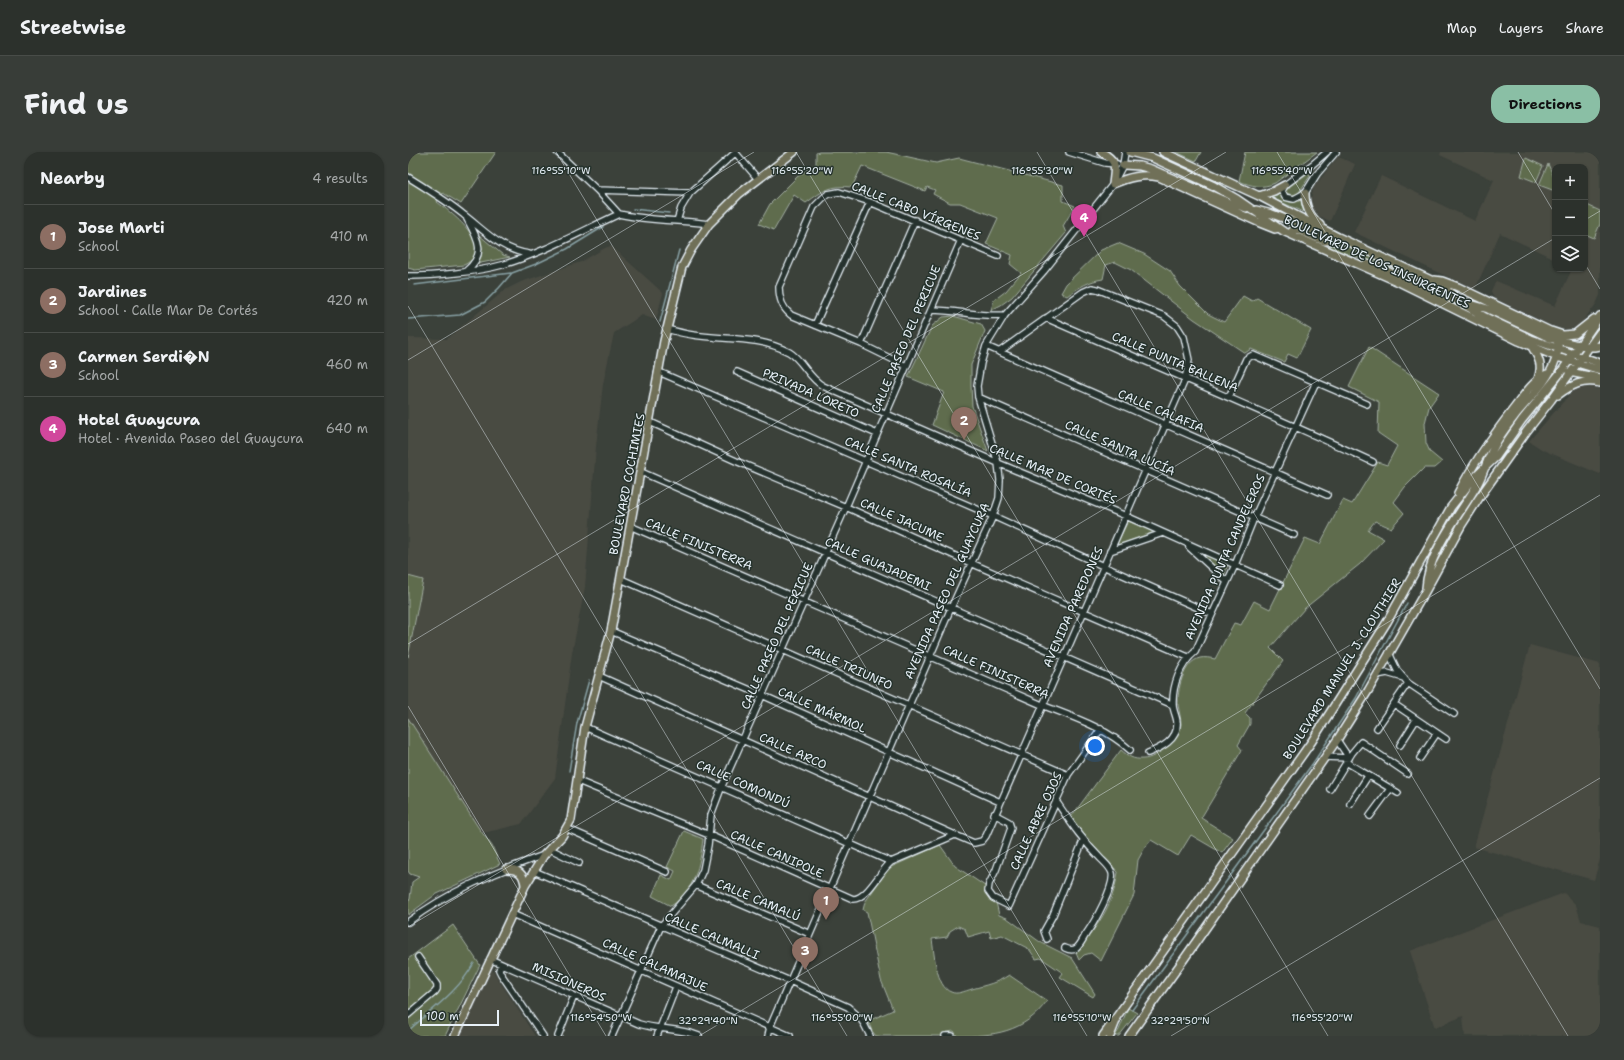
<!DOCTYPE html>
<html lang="en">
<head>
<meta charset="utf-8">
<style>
	body { margin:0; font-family:"Shantell Sans",sans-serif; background:#383d38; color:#f1f3f6 }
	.controls { position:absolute; right:12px; top:12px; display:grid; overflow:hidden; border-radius:8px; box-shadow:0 1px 3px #0004 }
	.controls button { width:36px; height:36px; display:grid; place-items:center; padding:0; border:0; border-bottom:1px solid #484c48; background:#2c312c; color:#f1f3f6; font:20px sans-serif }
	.scale { position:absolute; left:12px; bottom:10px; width:79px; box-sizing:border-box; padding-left:4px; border:2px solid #e8f1f8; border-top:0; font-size:11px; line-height:14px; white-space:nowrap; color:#e8f1f8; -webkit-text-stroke:3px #26332d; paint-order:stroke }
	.you { position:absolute; left:687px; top:594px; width:14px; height:14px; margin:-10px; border:3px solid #fff; border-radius:50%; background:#1a73e8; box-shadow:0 0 0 6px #1a73e833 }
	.badge { display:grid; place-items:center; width:26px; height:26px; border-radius:50%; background:#8abfa5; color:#fff; font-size:13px; font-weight:700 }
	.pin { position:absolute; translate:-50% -33px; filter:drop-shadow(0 1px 2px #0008) }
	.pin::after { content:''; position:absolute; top:21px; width:14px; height:12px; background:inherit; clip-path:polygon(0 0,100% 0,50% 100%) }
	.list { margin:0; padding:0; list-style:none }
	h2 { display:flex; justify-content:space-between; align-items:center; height:52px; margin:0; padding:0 16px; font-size:17px }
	h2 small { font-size:13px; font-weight:400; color:#a6a9a9 }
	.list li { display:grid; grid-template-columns:26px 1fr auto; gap:12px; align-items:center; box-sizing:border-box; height:64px; padding:0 16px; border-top:1px solid #484c48 }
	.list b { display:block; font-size:15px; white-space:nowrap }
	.list p { margin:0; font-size:13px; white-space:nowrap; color:#a6a9a9 }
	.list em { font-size:13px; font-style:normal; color:#a6a9a9 }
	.icon { flex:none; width:22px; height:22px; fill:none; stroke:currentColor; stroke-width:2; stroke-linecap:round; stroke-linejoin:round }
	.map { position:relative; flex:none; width:1192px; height:884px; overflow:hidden; border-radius:16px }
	header { display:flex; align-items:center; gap:24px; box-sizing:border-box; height:56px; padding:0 20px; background:#2c312c; border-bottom:1px solid #484c48 }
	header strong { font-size:19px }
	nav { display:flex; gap:22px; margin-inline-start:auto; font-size:14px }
	.intro { display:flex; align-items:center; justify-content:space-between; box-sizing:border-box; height:96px; padding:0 24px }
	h1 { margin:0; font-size:28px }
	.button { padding:10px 18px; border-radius:16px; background:#8abfa5; color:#111; font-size:14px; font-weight:700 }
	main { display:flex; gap:24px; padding:0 24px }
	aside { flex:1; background:#2c312c; border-radius:16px; box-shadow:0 1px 3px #0004 }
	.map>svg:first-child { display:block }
	.built { fill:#4a4b43 }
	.green { fill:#5e6c4d; stroke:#a3aea2 }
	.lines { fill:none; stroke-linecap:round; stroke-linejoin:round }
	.stream { stroke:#88a1a5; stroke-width:1.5 }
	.minor-casing { stroke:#e8f1f8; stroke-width:8 }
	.major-casing { stroke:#e8f1f8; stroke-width:10 }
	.minor { stroke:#26332d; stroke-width:5.5 }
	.major { stroke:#706f59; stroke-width:7 }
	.ticks { fill:none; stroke:#e8f1f8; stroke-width:1; stroke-opacity:0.45 }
	.labels { text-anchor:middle; stroke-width:3; stroke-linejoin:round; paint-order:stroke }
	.street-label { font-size:12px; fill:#e8f1f8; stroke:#26332d }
	.ticks-label { font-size:10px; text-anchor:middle; fill:#e8f1f8; stroke:#26332d; stroke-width:3; stroke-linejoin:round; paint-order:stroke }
</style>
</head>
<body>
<header>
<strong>Streetwise</strong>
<nav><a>Map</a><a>Layers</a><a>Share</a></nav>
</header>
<div class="intro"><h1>Find us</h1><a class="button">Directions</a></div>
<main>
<aside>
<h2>Nearby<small>4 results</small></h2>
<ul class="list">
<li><span class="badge" style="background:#8d6e63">1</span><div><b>Jose Marti</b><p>School</p></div><em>410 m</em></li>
<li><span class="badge" style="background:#8d6e63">2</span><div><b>Jardines</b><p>School · Calle Mar De Cortés</p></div><em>420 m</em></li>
<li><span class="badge" style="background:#8d6e63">3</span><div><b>Carmen Serdi�N</b><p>School</p></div><em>460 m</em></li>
<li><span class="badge" style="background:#d1479c">4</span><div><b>Hotel Guaycura</b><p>Hotel · Avenida Paseo del Guaycura</p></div><em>640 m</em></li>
</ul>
</aside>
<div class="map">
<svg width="1192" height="884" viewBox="0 0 1192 884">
	<rect width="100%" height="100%" fill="#3b413a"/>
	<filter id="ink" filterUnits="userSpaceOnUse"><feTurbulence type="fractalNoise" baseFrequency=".025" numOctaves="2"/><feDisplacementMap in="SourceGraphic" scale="8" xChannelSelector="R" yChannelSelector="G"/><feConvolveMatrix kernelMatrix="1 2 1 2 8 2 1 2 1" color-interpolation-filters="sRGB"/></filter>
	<g filter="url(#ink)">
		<!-- built -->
		<path class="built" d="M1033 0H1192V143L1188 152 1171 174 1163 177H1153L1144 174 1086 146 1083 139 1088 129 1147 154 1164 117H1177V15H1147V107L1092 81 1067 137 1027 119 946 80 973 24 1067 69 1086 28 1032 3Z
			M930 5 947 12 922 69 911 64 907 59 904 55 903 46 906 35Z
			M203 94 255 141 248 168 234 163 206 181 195 232 188 294 177 435 164 501 147 626 113 672 75 681 49 647 0 567V505L15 428 0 424V186L39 187 97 138 113 130 173 110 197 96Z
			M1183 234 1192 237V322L1135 298 1121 289 1163 241 1170 237Z
			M1122 493 1192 512V707L1186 728 1066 695Z
			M1156 741 1168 753 1173 769 1192 774V884H1057L1055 864 1027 876 1002 799Z
			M83 816 127 884H52Z"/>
		<!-- green -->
		<path class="green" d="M0 0H88L53 52 35 41 29 50C45 62 90 96 56 113L7 118 0 116Z
			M411 0H478L528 11 551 6 655 33V49L667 54 655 74 658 81 604 145 593 153 583 158 586 148 598 139 613 121 602 112 604 103 578 92 590 66 552 51H542L525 42 527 38 519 35 517 39 454 14 444 35C422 33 416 38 398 51L386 43 366 78 351 72 362 52 389 25 408 12V1Z
			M768 0H793L788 9Z
			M837 0H909L867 31C854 37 844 34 831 29Z
			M1118 6 1135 14 1128 30 1113 24Z
			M1140 12 1147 28V39L1131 33Z
			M900 21H902V24L889 43 887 45 879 44 877 38Z
			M872 40C876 50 883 53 893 48L896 60 859 44Z
			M1177 52 1192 59V72L1186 86 1177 82Z
			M71 83 95 103 102 105 68 112 74 97Z
			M710 91 736 102 762 119 772 134 800 162 816 170 835 144 844 149 849 146 903 178 889 206 880 202 876 210 843 197 837 201 786 167 723 118 707 110 698 113 695 127C681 129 671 135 659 144L653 141 658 132 693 98Z
			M917 92 939 93 949 97 1023 133 1031 140 970 112 936 101Z
			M545 164 573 172 577 179 563 213V234L564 254 580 299 524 273 536 240 500 225 524 174 535 165Z
			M961 195 1031 241 1021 255 1017 271 1018 291 1022 300 1034 310 1027 316H1016L997 335 986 350 996 361 983 376 967 369 960 378 976 387 952 412 897 456 862 496 875 509 837 561 842 566V572L830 593 834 598 793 666 825 686 814 701 783 683 770 704 743 688 736 697 730 708 726 743 693 809 683 801 676 803 671 808 668 801C690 772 704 757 710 720L681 689 663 665 713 598C720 604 725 608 735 607 749 607 772 586 773 572 773 566 771 559 770 553 769 539 775 510 792 506 796 505 803 506 807 507L826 471 833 473 846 449 862 457 897 386 912 392 935 348 944 352 970 310 979 313 989 294 970 281 971 250 941 235Z
			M720 369 747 380 708 394Z
			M788 398 820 412 816 424Z
			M0 424 15 428 0 505Z
			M0 566 70 675 84 694 92 712 27 743 0 763V749L2 747 4 730 11 725 2 722 0 719Z
			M276 679 295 687C292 713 287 738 263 754L244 744 253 723 263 728 267 719 259 715Z
			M532 693 547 714 580 736 588 750 591 763 599 766 632 790 664 806 687 842 685 845 652 825 655 821 633 806 628 807 621 797 594 783 583 786 581 779 560 785 557 777 550 774 542 779 539 785 524 787C526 800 528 835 543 840 549 843 557 839 564 837 578 833 589 831 601 823L639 849C616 881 585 884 549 884L546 879 539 880 533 884H468L464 879 460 869 485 858 473 828 459 760 455 758 457 750 481 716Z
			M45 773 72 813 37 884H0V807Z
			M720 856 729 861 711 884H707L711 878Z"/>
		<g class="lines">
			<!-- stream -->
			<path class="stream" d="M225 57 261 61
				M6 133 103 121
				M0 167 52 163 77 150 91 136 104 121 128 112 159 97 195 75
				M252 170 271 98
				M161 619 169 571 181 528
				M724 858 905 611 948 546 999 451
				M0 879C23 858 51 839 66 811"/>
			<!-- minor casing -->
			<g class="minor-casing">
				<path id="minor" d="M149 0 189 38 211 62
					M327 0 350 27
					M661 0 697 11 709 12
					M919 0 905 12 877 33 874 39 877 45 886 47 897 41 909 22 928 0
					M0 25C19 37 39 49 56 63 77 79 93 98 121 102
					M189 38 282 41 328 0
					M211 62C241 69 271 68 301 72
					M269 69 273 56 282 41
					M58 119C79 102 70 87 59 67
					M0 124C26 124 69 120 94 113 135 101 172 80 211 62
					M523 158C548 158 572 165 597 163
					M638 166C747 214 857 260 965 310
					M407 173 462 50
					M258 177C267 179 276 182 285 183 318 188 351 184 381 200 395 208 400 226 415 234L590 311 718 364 872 433
					M453 192 507 68
					M578 194 919 343
					M498 214 453 192 383 163C374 156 371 146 371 135L406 55 415 46 420 42 431 40 462 50 590 104
					M251 220 585 364 695 414 804 462
					M329 220 469 282
					M570 245 886 383
					M821 245 838 207 845 203 959 252
					M242 270 328 309 438 355 563 411 780 505
					M233 320 765 553
					M222 374 634 553C664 565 697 575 722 598
					M781 395 819 430
					M702 399 755 381
					M213 427 660 623
					M203 479 354 543 592 650
					M981 501 989 518 1000 531 1046 562
					M969 523 979 521 996 526
					M191 524 547 683 566 691 574 689 578 684 777 228 781 208 776 185 769 174 756 164 689 137 684 136 675 140 591 200
					M986 552 1038 587
					M177 575 483 710
					M969 576 1000 531
					M929 588 941 606
					M992 593 1008 568
					M740 601C753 596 770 588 769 571 769 565 765 559 765 553 764 534 772 512 787 500L827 413 846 366 908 230
					M917 605 941 606
					M1012 606 1029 581
					M938 610 990 641
					M170 629 301 683 445 747C459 747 472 719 483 710L547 683
					M922 637 944 601 953 590 1000 622
					M648 649C663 671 674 688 693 707 697 711 702 715 704 721 707 734 686 771 678 782 672 792 669 802 657 796
					M942 652 960 624
					M586 662 601 670 603 676 588 718 581 732 580 739 585 746 601 754 660 623 693 577
					M962 664 982 637
					M160 677 259 720
					M142 697 171 711
					M126 719 382 829 440 855 451 865 456 872 462 884
					M288 733 402 782
					M104 762 382 884
					M0 770C41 739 88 720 136 703
					M639 787 636 779 645 763 675 689
					M82 807 231 872C251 878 271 876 291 884
					M93 812 91 818 93 822 135 884
					M0 863 27 840 29 837V833L10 805
					M150 884 166 844
					M204 884 253 774 288 733 295 718 300 693 303 663 314 634 438 355 553 88
					M249 884 268 835
					M360 884 362 875 543 456 585 364 591 346 592 328 590 311 570 245 569 234 573 211 578 194 597 163 636 119 705 32 715 13 717 0
					M537 884H544"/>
			</g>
			<!-- major casing -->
			<g class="major-casing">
				<path id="major" d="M693 0C710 9 707 14 705 32 721 25 734 22 751 25L852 71 867 77
					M722 0 745 6 806 34 829 47 875 79 993 131 1111 189 1149 205 1192 218
					M755 0 851 44 930 85 1023 128 1035 135 1058 154 1077 165 1123 187 1192 211
					M715 13 732 14 743 17 819 50 838 56
					M897 41C897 55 902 64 912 73
					M851 44 866 39 877 33
					M848 58 864 62 916 81
					M882 82 885 78 889 77 916 89 935 88
					M959 112 970 115 1034 144 1080 157 1142 186 1166 192 1187 195 1192 194
					M1143 179 1155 183 1167 182 1186 167
					M1124 195C1131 206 1135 214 1130 227
					M1161 220 1192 226
					M1150 243C1163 233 1175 227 1192 231
					M1050 341C1066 310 1086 282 1107 255 1116 243 1125 229 1139 222
					M1018 436C1020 400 1051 364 1069 333 1076 321 1079 307 1086 295 1091 284 1099 274 1106 265 1120 247 1140 230 1147 209 1152 195 1152 189 1142 179L1050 135 1034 129 1026 128
					M98 717C110 717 116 721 117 734
					M47 884 117 734 136 703 154 684 163 668 177 575 203 479 256 189 274 115 283 98 301 72 331 42 386 0
					M695 884 904 589 979 470 1043 355 1066 326 1088 305 1114 268 1153 220 1192 164
					M702 884 708 869
					M721 884 776 807 929 588 960 539 1018 438 1053 374 1071 346 1118 280 1143 248 1192 180"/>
			</g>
			<!-- minor -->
			<use href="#minor" class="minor"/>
			<!-- major -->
			<use href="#major" class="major"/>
		</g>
	</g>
	<!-- ticks -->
	<path class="ticks" d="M148 0 679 884M388 0 920 884M629 0 1160 884M869 0 1192 537M1110 0 1147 62M1177 68 1192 59M1177 112 1192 137M0 154 439 884M0 208 346 0M0 492 818 0M0 554 198 884M0 775 1147 86M291 884 1192 343M763 884 1192 626"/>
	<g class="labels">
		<!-- street labels -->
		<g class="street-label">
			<text transform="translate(508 59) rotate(22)" y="4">CALLE CABO VÍRGENES</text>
			<text transform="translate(969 110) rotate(25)" y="4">BOULEVARD DE LOS INSURGENTES</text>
			<text transform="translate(498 187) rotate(-67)" y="4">CALLE PASEO DEL PERICUE</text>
			<text transform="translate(767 210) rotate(23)" y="4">CALLE PUNTA BALLENA</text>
			<text transform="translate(403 241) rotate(24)" y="4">PRIVADA LORETO</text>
			<text transform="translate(753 259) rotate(23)" y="4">CALLE CALAFIA</text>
			<text transform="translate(712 296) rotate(24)" y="4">CALLE SANTA LUCÍA</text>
			<text transform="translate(500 315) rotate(23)" y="4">CALLE SANTA ROSALÍA</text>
			<text transform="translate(645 322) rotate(23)" y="4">CALLE MAR DE CORTÉS</text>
			<text transform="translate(219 332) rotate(-79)" y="4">BOULEVARD COCHIMIES</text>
			<text transform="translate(494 368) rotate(24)" y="4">CALLE JACUME</text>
			<text transform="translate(291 392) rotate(23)" y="4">CALLE FINISTERRA</text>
			<text transform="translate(817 405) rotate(-66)" y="4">AVENIDA PUNTA CANDELEROS</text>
			<text transform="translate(470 412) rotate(24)" y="4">CALLE GUAJADEMI</text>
			<text transform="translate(539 439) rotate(-66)" y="4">AVENIDA PASEO DEL GUAYCURA</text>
			<text transform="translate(665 455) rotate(-66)" y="4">AVENIDA PAREDONES</text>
			<text transform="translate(369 484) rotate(-66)" y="4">CALLE PASEO DEL PERICUE</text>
			<text transform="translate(441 515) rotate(24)" y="4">CALLE TRIUNFO</text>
			<text transform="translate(934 517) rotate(-58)" y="4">BOULEVARD MANUEL J. CLOUTHIER</text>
			<text transform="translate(588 520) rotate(24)" y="4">CALLE FINISTERRA</text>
			<text transform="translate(414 558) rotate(24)" y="4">CALLE MÁRMOL</text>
			<text transform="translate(385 599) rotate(24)" y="4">CALLE ARCO</text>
			<text transform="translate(335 632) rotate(24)" y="4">CALLE COMONDÚ</text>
			<text transform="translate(628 669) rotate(-65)" y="4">CALLE ABRE OJOS</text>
			<text transform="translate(369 702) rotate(24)" y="4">CALLE CANIPOLE</text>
			<text transform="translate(350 748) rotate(23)" y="4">CALLE CAMALÚ</text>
			<text transform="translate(304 784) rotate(23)" y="4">CALLE CALMALLI</text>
			<text transform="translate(247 813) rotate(24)" y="4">CALLE CALAMAJUE</text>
			<text transform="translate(161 830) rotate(24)" y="4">MISIONEROS</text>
		</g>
	</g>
	<g class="ticks-label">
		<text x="153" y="22">116°55'10"W</text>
		<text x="394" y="22">116°55'20"W</text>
		<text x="634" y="22">116°55'30"W</text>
		<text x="874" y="22">116°55'40"W</text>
		<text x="193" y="869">116°54'50"W</text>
		<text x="434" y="869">116°55'00"W</text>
		<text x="674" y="869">116°55'10"W</text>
		<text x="914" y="869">116°55'20"W</text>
		<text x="300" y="872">32°29'40"N</text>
		<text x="772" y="872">32°29'50"N</text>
	</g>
</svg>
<div class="controls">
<button>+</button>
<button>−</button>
<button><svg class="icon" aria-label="layers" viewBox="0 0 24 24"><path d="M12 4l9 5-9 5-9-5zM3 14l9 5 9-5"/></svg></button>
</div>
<div class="scale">100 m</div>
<div class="you"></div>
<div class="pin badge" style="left:418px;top:768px;background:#8d6e63">1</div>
<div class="pin badge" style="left:556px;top:288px;background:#8d6e63">2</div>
<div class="pin badge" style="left:397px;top:818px;background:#8d6e63">3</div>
<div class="pin badge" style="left:676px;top:85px;background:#d1479c">4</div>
</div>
</main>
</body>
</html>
